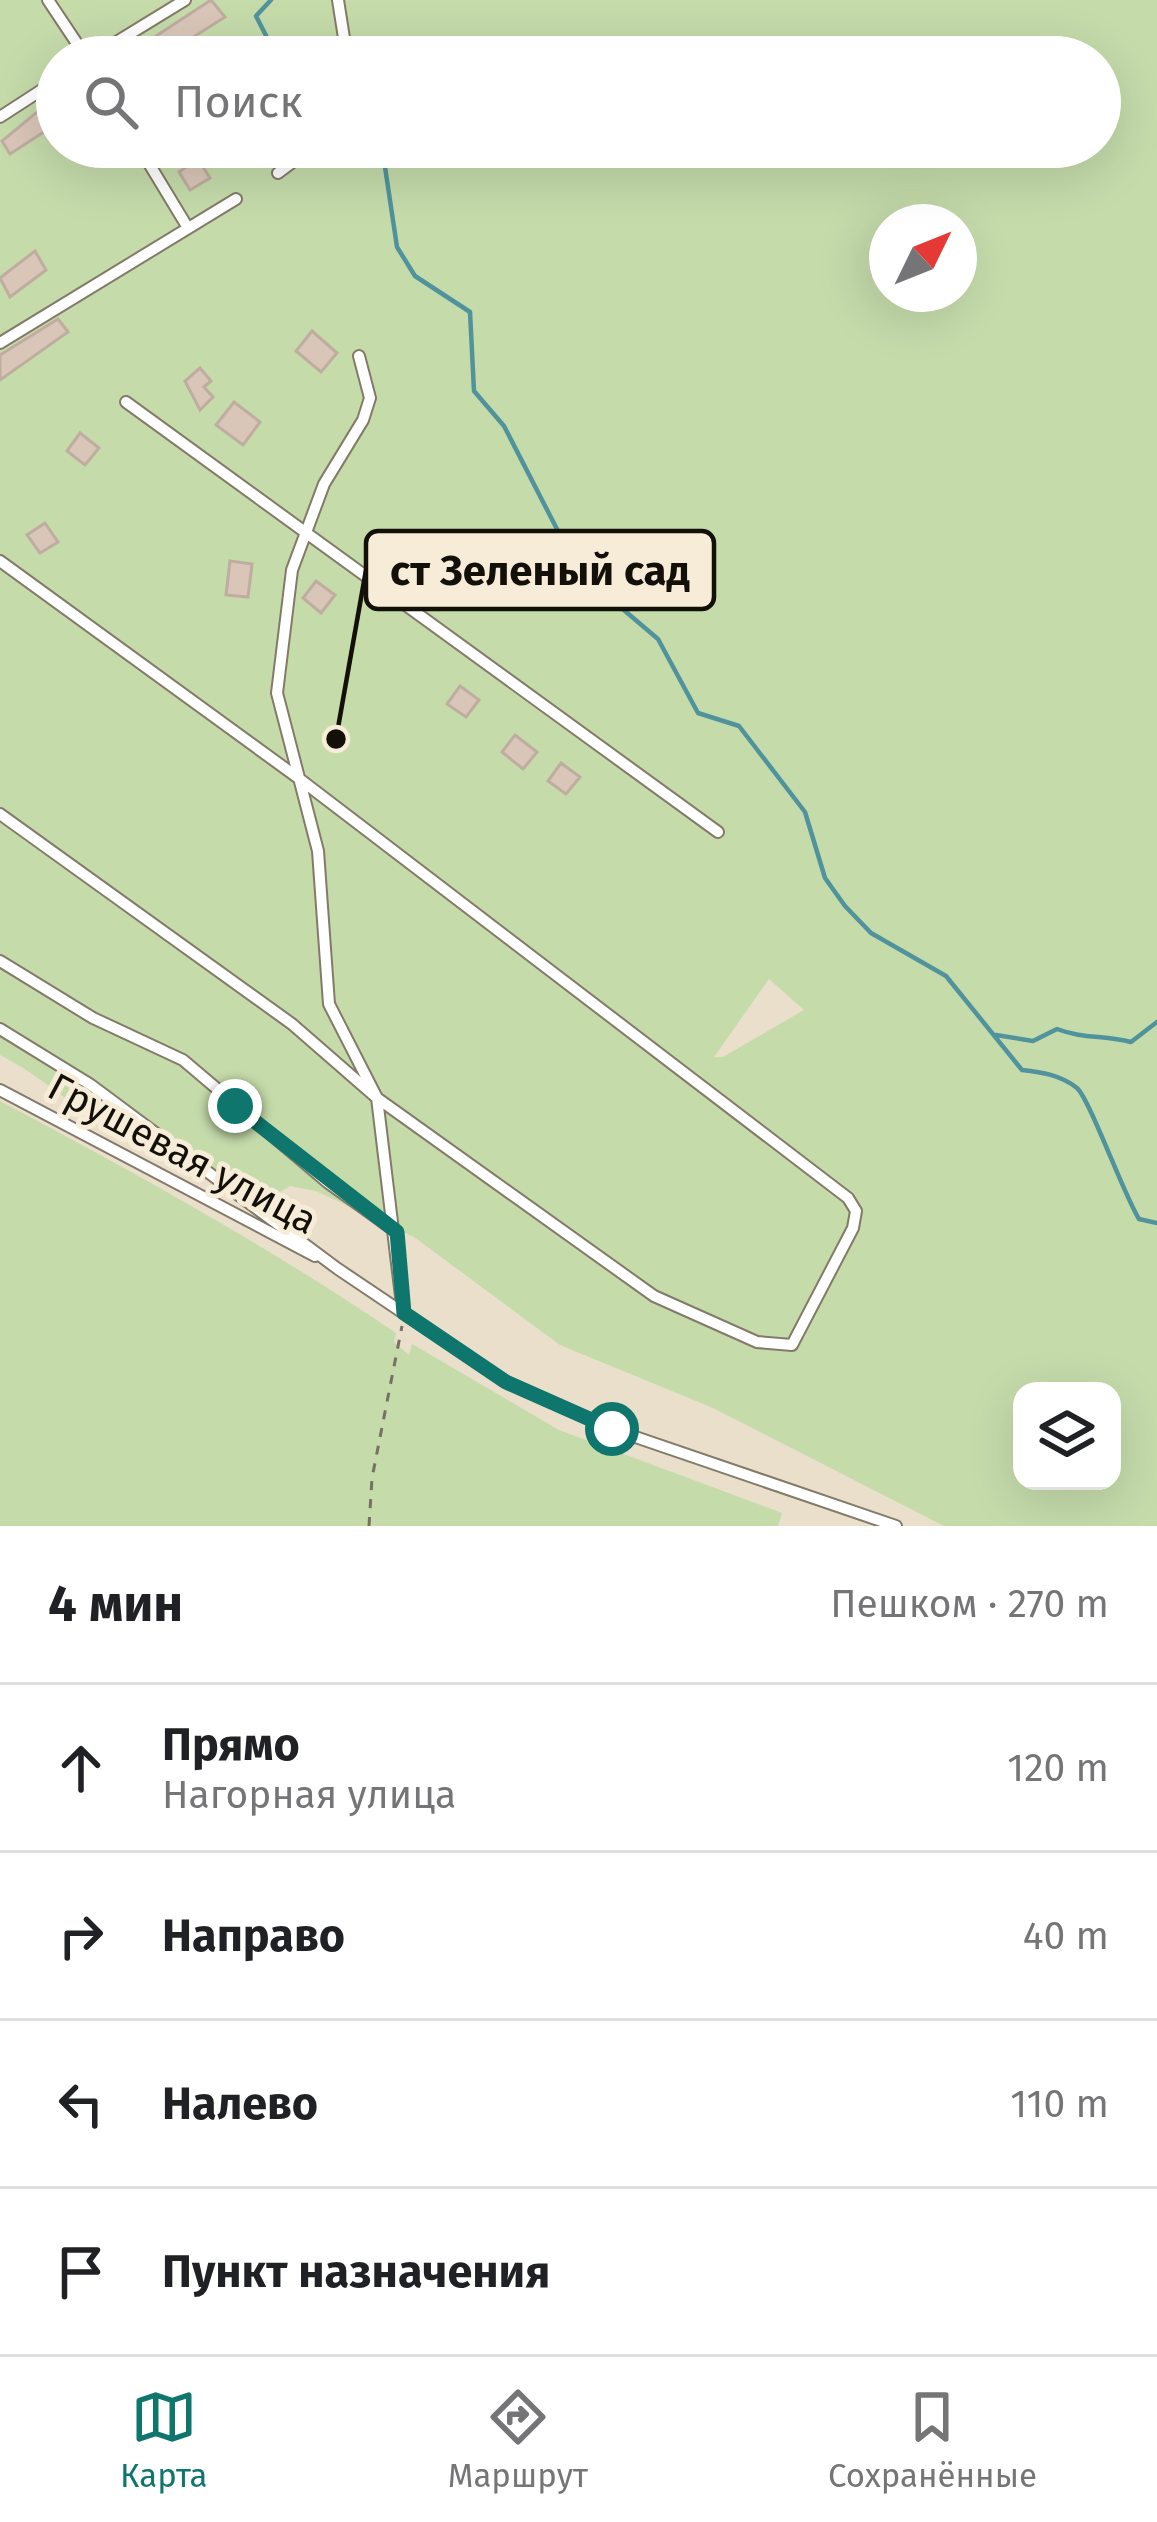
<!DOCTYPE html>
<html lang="ru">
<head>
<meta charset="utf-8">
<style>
	body { margin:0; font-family:"Fira Sans",sans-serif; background:#f6f6f6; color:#202124 }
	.controls { position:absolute; right:36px; bottom:36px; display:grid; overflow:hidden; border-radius:24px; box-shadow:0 12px 48px #0002 }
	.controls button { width:108px; height:108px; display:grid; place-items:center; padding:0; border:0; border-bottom:3px solid #e0e0e0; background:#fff; color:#202124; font:60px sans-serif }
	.compass { position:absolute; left:869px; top:204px; width:108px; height:108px; border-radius:50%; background:#fff; box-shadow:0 12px 48px #0002; rotate:47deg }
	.stop { position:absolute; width:36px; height:36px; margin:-27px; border:9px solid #0f766e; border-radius:50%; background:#fff }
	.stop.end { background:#0f766e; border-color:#fff; box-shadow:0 3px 12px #0008 }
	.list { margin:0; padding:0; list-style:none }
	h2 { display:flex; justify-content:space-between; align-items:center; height:156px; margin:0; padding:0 48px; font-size:51px }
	h2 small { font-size:39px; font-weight:400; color:#757577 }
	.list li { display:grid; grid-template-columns:78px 1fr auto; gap:36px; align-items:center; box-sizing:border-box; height:168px; padding:0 48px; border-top:3px solid #e0e0e0 }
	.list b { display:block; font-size:45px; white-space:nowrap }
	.list p { margin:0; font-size:39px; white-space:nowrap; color:#757577 }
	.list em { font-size:39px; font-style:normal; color:#757577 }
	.icon { flex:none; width:66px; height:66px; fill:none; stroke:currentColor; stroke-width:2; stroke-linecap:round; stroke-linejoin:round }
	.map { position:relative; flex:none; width:1157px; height:1526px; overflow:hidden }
	.search { position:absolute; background:#fff; box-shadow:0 12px 48px #0002; left:36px; right:36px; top:36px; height:132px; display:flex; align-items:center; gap:30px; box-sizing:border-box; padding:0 42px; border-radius:66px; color:#757577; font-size:45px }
	.sheet { height:828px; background:#fff }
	nav { display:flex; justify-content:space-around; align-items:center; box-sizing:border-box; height:168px; border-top:3px solid #e0e0e0; background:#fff; font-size:33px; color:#757577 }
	nav a { display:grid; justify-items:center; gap:6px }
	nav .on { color:#0f766e }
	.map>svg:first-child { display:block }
	.green { fill:#c5dbaa; fill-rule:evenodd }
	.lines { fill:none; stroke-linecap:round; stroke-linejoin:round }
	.stream { stroke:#50939c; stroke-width:4.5 }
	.building { fill:#d9c6b8; stroke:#bfad9f; stroke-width:3 }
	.minor-casing { stroke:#847a69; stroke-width:14 }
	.path { stroke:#777063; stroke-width:3; stroke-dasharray:9 9; stroke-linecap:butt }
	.minor { stroke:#fff; stroke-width:10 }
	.route { stroke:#0f766e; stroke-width:15 }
	.labels { text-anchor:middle; stroke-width:10; stroke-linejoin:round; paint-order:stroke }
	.street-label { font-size:39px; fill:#131009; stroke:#f6ecd8 }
	.leader { fill:none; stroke:#131009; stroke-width:4.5 }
	.callout-dot { fill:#131009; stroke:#f6ecd8; stroke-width:4.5 }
	.callout { fill:#f6ecd8; stroke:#131009; stroke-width:4.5 }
	.callout-label { font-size:42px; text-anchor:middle; font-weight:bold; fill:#131009 }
</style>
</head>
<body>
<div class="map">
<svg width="1157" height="1526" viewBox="0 0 1157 1526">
	<rect width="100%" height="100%" fill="#e9dfcb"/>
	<!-- green -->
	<path class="green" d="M0 0H1157V1526H944L713 1408 560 1345 414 1237 316 1191 290 1186 268 1199C219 1166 160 1155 108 1126 69 1104 40 1075 0 1055ZM57 57H1100V147H57ZM887 222H959V294H887ZM769 979 804 1010 723 1057H714ZM1022 1391H1112V1481H1022Z
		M0 1101C136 1173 269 1247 396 1333L394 1342 409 1355 412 1344 559 1430 782 1513 778 1526H0Z"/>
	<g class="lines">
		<!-- stream -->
		<path class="stream" d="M271 0 256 16 277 57
			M382 147 397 247 415 276 470 312 474 391 504 426 579 572 658 639 698 713 739 726 805 812 825 878 845 906 871 933 946 976 1022 1070C1041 1072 1061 1075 1077 1088 1090 1100 1123 1193 1139 1219L1157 1223
			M996 1035 1033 1041 1057 1029C1083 1039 1104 1035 1131 1042L1157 1022"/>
	</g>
	<!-- building -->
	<path class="building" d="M211 0 225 17 162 57H124Z
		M42 108 53 126 10 154 2 141Z
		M198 159 210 178 190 190 179 172Z
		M35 251 46 270 10 297 0 278Z
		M58 319 68 332 0 380V355Z
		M312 331 337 353 321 372 296 351Z
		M200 368 211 381 204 387 213 397 200 410 185 381Z
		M234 402 260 422 243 445 216 425Z
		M80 433 99 448 85 465 67 451Z
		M45 523 58 542 40 553 27 535Z
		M230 561 252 564 248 597 226 595Z
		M316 581 335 595 321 613 303 598Z
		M460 686 479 700 466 717 447 704Z
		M515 735 537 752 523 769 502 752Z
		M561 763 580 777 566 794 548 781Z"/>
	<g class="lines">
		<!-- minor casing -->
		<g class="minor-casing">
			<path id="minor" d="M48 0 86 57
				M338 0 347 57
				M92 57 185 0
				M0 117 57 80
				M139 147 188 228
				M278 173 313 147
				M0 343 236 199
				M359 356 370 398 363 420 324 484 292 570 277 693 318 851 329 1004 377 1098 403 1313
				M126 402 718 832
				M0 561 297 777 848 1198 856 1211 853 1228 792 1345 757 1342 654 1296 377 1098 292 1024 0 814
				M0 961 93 1018 183 1060 327 1182 397 1232
				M0 1029 91 1085 338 1269 506 1382 612 1429 896 1526
				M0 1090 315 1256"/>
		</g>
		<!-- path -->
		<path class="path" d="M369 1526 372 1478 402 1326"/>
		<!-- minor -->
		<use href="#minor" class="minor"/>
	</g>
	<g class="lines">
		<!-- route -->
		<path class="route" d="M235 1106 397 1232 404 1313 506 1382 612 1429"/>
	</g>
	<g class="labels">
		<!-- street labels -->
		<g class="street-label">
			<text transform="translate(183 1153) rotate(28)" y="14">Грушевая улица</text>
		</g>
	</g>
	<!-- callouts -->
	<path class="leader" d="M336 739L366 570"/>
	<circle class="callout-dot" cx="336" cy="739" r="12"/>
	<rect class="callout" x="366" y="531" width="348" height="78" rx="12"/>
	<g class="callout-label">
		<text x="540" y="585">ст Зеленый сад</text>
	</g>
</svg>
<div class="controls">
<button><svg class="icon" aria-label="layers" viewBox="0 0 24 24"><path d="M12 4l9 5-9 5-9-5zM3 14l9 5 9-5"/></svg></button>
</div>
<svg class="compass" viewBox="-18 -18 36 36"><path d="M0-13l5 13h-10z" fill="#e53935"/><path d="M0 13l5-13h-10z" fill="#757577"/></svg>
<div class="stop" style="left:612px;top:1429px"></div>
<div class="stop end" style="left:235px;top:1106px"></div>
<div class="search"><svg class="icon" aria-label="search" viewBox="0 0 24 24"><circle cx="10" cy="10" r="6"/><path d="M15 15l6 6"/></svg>Поиск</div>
</div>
<section class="sheet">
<h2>4 мин<small>Пешком · 270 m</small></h2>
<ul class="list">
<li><svg class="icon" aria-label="ahead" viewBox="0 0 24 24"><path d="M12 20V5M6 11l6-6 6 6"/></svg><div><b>Прямо</b><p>Нагорная улица</p></div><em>120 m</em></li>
<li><svg class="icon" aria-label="right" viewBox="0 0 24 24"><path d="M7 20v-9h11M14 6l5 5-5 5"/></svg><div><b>Направо</b></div><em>40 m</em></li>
<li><svg class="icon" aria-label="left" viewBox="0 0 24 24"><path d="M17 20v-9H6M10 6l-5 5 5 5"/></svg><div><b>Налево</b></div><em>110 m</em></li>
<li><svg class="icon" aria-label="arrive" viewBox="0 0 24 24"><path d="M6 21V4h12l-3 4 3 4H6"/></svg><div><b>Пункт назначения</b></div></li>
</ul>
</section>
<nav>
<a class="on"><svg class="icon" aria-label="map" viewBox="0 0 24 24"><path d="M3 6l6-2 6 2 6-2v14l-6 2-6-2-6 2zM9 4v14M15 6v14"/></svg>Карта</a>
<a><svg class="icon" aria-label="directions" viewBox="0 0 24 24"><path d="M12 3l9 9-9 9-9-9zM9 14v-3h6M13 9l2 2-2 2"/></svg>Маршрут</a>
<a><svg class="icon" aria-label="saved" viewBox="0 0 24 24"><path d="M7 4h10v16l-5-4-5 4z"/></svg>Сохранённые</a>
</nav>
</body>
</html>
